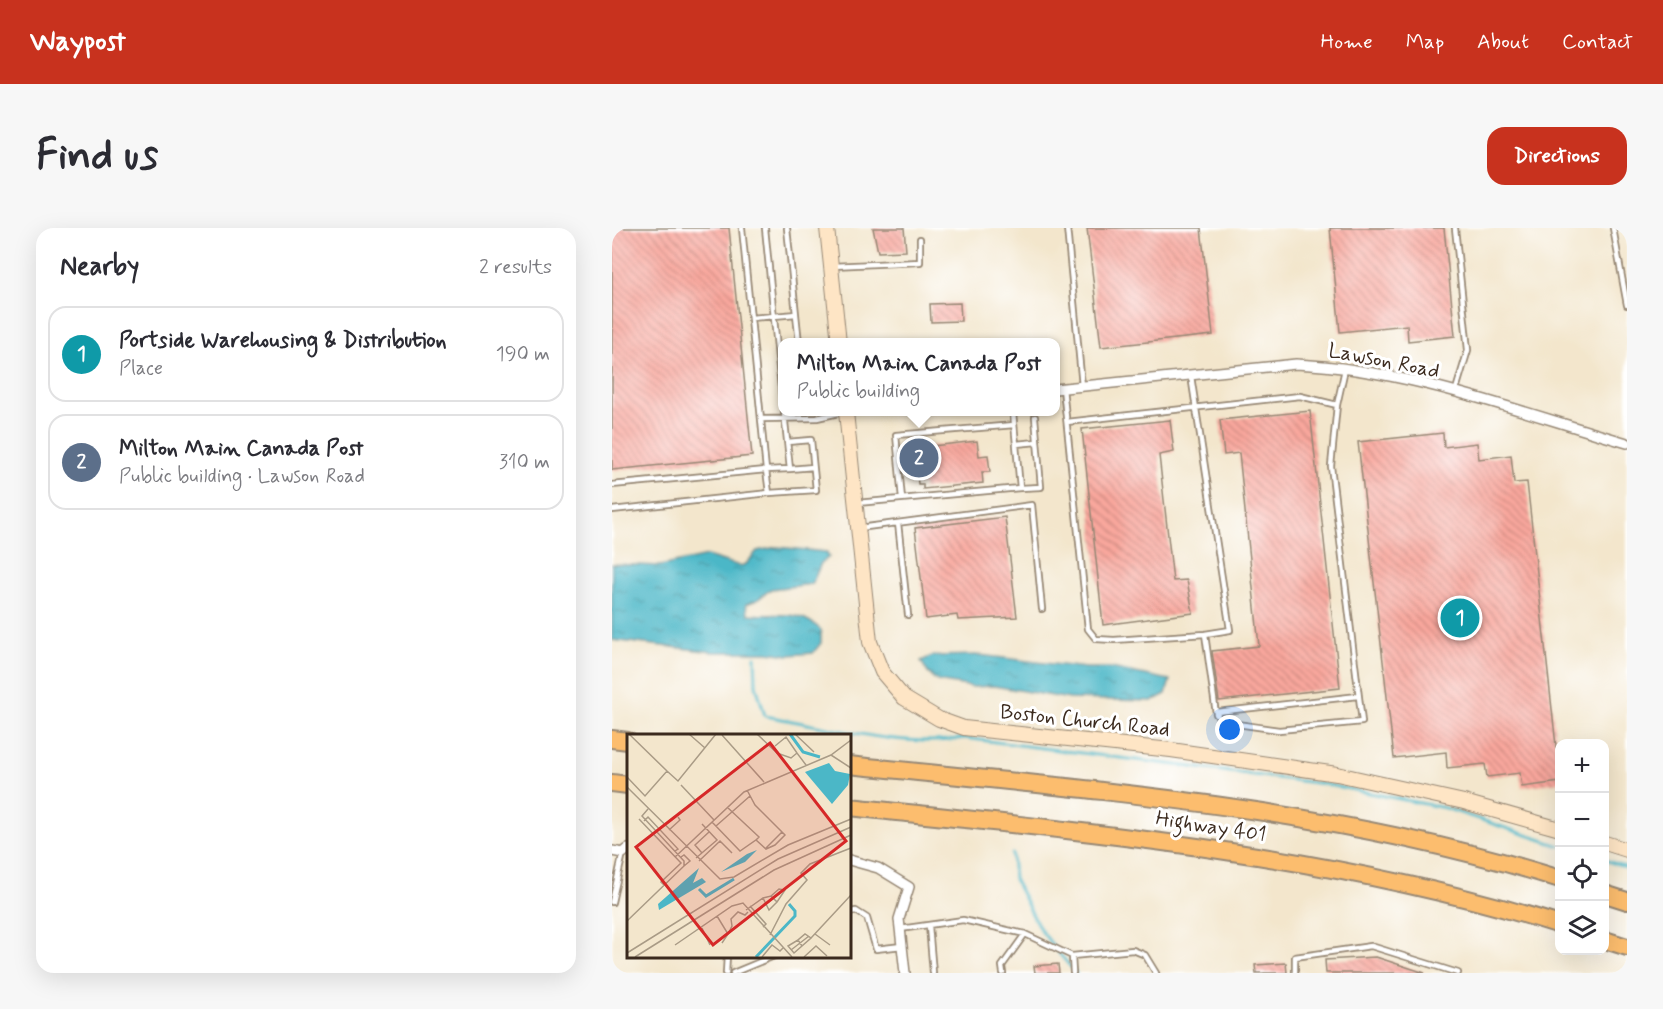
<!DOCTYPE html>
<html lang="en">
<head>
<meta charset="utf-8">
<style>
	body { margin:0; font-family:Mynerve,sans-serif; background:#f7f7f7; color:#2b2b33 }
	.controls { position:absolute; right:18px; bottom:18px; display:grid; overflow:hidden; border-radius:12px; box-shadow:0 6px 24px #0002 }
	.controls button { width:54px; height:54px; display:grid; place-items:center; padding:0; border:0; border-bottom:2px solid #e1e1e2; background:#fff; color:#2b2b33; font:30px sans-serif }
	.you { position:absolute; left:618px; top:502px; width:21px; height:21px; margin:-15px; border:4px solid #fff; border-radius:50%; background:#1a73e8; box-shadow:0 0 0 9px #1a73e833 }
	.badge { display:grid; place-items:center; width:39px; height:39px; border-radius:50%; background:#c8321e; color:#fff; font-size:20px; font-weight:700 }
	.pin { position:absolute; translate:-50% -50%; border:3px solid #fff; box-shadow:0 2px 6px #0006 }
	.popup { position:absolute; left:166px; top:110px; width:282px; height:78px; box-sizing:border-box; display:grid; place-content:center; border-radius:12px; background:#fff; filter:drop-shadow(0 2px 4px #0005); font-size:20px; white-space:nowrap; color:#7c7c81 }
	.popup b { font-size:22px; color:#2b2b33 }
	.popup::after { content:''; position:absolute; left:50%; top:100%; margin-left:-12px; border:12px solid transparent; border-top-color:#fff }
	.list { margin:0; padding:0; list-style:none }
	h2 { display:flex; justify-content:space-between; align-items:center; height:78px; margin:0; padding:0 24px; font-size:26px }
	h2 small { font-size:20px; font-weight:400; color:#7c7c81 }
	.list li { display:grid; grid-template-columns:39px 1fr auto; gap:18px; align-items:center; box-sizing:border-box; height:96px; margin:0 12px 12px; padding:0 12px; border:2px solid #e1e1e2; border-radius:18px }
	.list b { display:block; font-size:22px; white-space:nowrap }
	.list p { margin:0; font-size:20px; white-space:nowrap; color:#7c7c81 }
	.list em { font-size:20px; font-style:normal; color:#7c7c81 }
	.icon { flex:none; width:33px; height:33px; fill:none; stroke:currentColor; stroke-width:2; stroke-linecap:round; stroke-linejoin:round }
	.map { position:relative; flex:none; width:1015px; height:745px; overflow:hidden; border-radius:18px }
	header { display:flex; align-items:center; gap:36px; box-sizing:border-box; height:84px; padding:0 30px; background:#c8321e; color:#fff }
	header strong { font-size:28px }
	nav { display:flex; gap:33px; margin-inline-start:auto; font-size:21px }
	.intro { display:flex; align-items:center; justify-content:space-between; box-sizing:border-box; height:144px; padding:0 36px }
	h1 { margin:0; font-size:42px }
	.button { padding:15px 27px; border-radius:18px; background:#c8321e; color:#fff; font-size:21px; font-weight:700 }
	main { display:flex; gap:36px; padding:0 36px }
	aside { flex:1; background:#fff; border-radius:18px; box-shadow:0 6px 24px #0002 }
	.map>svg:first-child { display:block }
	.water { fill:url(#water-ripples); stroke:#437072; stroke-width:1.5 }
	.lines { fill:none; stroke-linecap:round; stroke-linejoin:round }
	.stream { stroke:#4bb7c7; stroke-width:3 }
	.building { fill:url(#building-back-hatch) }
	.lane-casing { stroke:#978875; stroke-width:8 }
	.street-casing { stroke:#978875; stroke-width:12 }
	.secondary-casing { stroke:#978875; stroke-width:16 }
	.highway-casing { stroke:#978875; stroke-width:20 }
	.lane { stroke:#fff; stroke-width:4.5 }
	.street { stroke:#fff; stroke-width:9 }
	.secondary { stroke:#fee5c5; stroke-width:14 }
	.highway { stroke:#fcbd6e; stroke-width:16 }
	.labels { text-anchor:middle; stroke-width:6; stroke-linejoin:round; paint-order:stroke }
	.street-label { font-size:21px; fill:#3b2a1e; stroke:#fff }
	.inset-river { fill:none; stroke:#4bb7c7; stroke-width:3 }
	.inset-road { fill:none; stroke:#a99b86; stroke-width:1.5 }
	.view { fill:#d62828; fill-opacity:0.15; stroke:#d62828; stroke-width:3 }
	.inset-edge { fill:none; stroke:#3b2a1e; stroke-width:3 }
</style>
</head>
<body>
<header>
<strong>Waypost</strong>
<nav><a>Home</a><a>Map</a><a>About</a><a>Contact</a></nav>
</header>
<div class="intro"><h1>Find us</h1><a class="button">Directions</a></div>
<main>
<aside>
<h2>Nearby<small>2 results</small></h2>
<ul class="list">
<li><span class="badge" style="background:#0f9aa8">1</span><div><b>Portside Warehousing &amp; Distribution</b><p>Place</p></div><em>190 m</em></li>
<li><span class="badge" style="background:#5c6f8a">2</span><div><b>Milton Main Canada Post</b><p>Public building · Lawson Road</p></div><em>310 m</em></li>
</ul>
</aside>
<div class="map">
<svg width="1015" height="745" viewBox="0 0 1015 745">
	<defs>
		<pattern id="water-ripples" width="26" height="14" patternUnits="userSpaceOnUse" patternTransform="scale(1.5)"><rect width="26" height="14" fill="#4bb7c7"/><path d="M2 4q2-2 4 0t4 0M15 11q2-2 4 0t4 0" fill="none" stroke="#4095a1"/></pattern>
		<pattern id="building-back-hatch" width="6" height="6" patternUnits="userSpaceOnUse" patternTransform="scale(1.5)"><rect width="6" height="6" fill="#f9a79d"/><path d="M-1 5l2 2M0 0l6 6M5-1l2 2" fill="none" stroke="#cb887f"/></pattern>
	</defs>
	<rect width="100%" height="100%" fill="#fff"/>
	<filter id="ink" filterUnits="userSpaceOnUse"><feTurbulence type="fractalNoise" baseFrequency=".0167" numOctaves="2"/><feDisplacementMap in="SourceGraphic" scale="12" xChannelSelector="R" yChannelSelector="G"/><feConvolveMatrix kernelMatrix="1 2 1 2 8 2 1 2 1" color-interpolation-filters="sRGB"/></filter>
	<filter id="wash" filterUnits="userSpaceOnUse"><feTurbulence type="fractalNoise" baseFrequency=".008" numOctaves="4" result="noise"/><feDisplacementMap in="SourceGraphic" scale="24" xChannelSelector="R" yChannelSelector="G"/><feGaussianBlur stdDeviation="1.35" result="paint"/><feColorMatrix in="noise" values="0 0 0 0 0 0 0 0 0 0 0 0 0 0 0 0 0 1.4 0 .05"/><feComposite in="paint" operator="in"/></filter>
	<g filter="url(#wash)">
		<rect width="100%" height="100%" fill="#f3e6cc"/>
		<!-- water -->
		<path class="water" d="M165 319 214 324 217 329 209 335 200 356 159 361 145 372 134 376 136 386C165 389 186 380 209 402V415L201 425 177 427 155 424H102L0 412V336L48 338 95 328 128 338 134 336 145 323Z
			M367 427 474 440H499L558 452 554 466 540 473 458 471 382 458 361 459 325 453 316 445 309 433 320 428Z"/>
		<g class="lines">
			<!-- stream -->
			<path class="stream" d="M143 429 144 457 153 488C215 498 290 521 352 510L712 556 833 580 948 618
				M400 626 402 651 428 701 441 718
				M993 632 1015 640
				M445 723 464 745"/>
		</g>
		<g id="blocks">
			<!-- building -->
			<path class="building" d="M0 0H117L140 228 0 242Z
				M261 0H292L294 23 266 24Z
				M475 0H589L601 107 489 119Z
				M718 0H832L843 108 796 113 795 97 728 104Z
				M348 75 349 93 319 94 318 76Z
				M698 183 728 460 607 473 600 423 647 418 627 225 612 227 608 192Z
				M558 192 562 224 547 227 561 353 575 352 581 385 491 397 470 201Z
				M831 205 832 219 865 215 867 231 899 227 902 255 915 254 948 554 910 559 908 545 875 549 873 536 835 540 834 524 782 530 746 214Z
				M365 213 367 228 376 227 378 244H370L371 255 311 261V256H306L302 220Z
				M393 289 405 389 346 392 345 387 314 391 303 300Z
				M764 729 813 745H714L713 732Z
				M674 735 675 745H644L643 737Z
				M446 736 447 745H423L422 738Z"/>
		</g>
	</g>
	<g filter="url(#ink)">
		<use href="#blocks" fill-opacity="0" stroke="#978875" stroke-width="1.5"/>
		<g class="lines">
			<!-- lane casing -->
			<g class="lane-casing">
				<path id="lane" d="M153 0 170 170
					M175 0 187 115
					M455 0 470 158
					M843 0 856 122 843 165
					M1001 0 1015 77
					M220 38 308 34V11
					M139 90 184 86
					M579 148 618 402 593 406
					M451 160 476 401 484 411 502 412 593 406 604 486 611 494 667 502 750 494 719 238 725 177 733 141
					M173 190 183 184
					M149 191 205 190 231 184
					M455 194 688 168 725 177
					M404 216 425 214
					M178 241 201 239
					M0 257 154 242 130 0
					M408 260 429 259 423 189
					M157 265 204 262 199 212 175 214
					M290 271 284 207 402 197
					M245 275 408 260 401 184
					M0 282 157 265 154 242 178 241 172 184
					M286 295 296 387
					M247 300 420 277 430 381
					M604 484 746 468
					M0 674 11 625
					M237 684 244 683 255 690 264 721 290 718
					M317 698 321 745
					M288 701 351 692 413 706 460 728 461 745
					M460 728 521 722 533 727 544 745
					M114 745 115 728
					M121 745 162 728
					M391 745 390 738 413 706
					M683 745V729L759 718 846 745"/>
			</g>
			<!-- street casing -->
			<g class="street-casing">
				<path id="street" d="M443 161 684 136C796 141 908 184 1015 215
					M0 623 11 625 16 621
					M237 632 266 640 297 659 287 691 293 745"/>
			</g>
			<!-- secondary casing -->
			<g class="secondary-casing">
				<path id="secondary" d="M215 0 227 115
					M234 184 258 414 270 444 292 470 327 491 352 500 559 522 725 546 852 574 948 601
					M993 615 1015 622"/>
			</g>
			<!-- highway casing -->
			<g class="highway-casing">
				<path id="highway" d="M0 511 16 513
					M237 537C475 562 718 578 948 651
					M0 555 16 557
					M237 579C476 604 717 625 948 697
					M993 666 1015 673
					M993 712 1015 719"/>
			</g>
			<!-- lane -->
			<use href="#lane" class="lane"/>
			<!-- street -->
			<use href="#street" class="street"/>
			<!-- secondary -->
			<use href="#secondary" class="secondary"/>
			<!-- highway -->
			<use href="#highway" class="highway"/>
		</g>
	</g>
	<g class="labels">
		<!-- street labels -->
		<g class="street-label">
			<text transform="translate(772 132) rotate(11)" y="7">Lawson Road</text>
			<text transform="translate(473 492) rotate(6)" y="7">Boston Church Road</text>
			<text transform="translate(599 598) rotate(9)" y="7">Highway 401</text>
		</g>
	</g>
	<!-- overview -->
	<g transform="translate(15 506)">
		<rect width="224" height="224" fill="#f3e6cc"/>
		<path d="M202 29 208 37 223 40 221 51 205 70 178 38ZM130 116 118 128 94 138 120 120ZM72 134 66 149 75 144 79 148 32 176 31 170Z" fill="#4bb7c7"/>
		<path class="inset-river" d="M163 0 176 18 193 23M72 155 79 162 107 145M129 223 168 182V177L162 170"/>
		<path class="inset-road" d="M2 0 40 37M62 0 78 14M130 0 150 19 164 24 170 19 179 31M168 0 187 18M95 1 137 48M148 12 159 3 170 19M204 21 224 34M0 43 18 62 40 37 51 47 89 0M54 51 87 86M0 53 93 145 107 143 161 111 224 85M100 73 132 103 129 106M12 85 54 129 34 148 37 151M17 87 21 83 51 115 48 117M85 88 113 117 129 106 139 115 148 111 158 101 128 71 120 56M89 92 123 62M42 96 53 86 51 83M139 114 155 98M75 119 68 111 82 98M48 123 117 58 204 21 224 6M54 123 57 121 63 127 57 132M69 124 90 106 75 90M72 127 93 107 105 119M144 162 152 155 158 156 150 168M123 172 139 190 136 193M119 176 136 164 144 162 150 168 142 176 136 164M90 182 101 200 95 209M0 187 57 132V127L15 82 21 75M75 194 83 211M101 200 105 192 104 185 111 178 118 181 121 178M188 200 203 211M143 201 159 170 180 146 174 139 183 130 224 114M184 204 224 161M171 206 161 212 167 219 184 204 178 200 171 206 175 212M48 211 105 172 116 169 165 223M164 216 182 202M0 219 151 125 224 93M8 223 147 136 224 101M135 223 145 211 153 217 156 214M177 223 189 212 200 222"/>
		<path class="view" d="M143 9 219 107 86 211 9 113Z"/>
		<rect width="224" height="224" class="inset-edge"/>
	</g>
</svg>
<div class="controls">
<button>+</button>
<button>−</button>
<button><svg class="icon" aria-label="locate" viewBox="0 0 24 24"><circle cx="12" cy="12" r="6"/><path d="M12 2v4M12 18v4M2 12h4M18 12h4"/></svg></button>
<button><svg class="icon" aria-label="layers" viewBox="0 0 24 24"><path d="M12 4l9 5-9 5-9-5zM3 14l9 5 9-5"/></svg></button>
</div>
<div class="you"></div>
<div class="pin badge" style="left:848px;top:390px;background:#0f9aa8">1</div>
<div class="pin badge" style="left:307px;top:230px;background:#5c6f8a">2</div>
<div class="popup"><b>Milton Main Canada Post</b>Public building</div>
</div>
</main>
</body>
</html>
